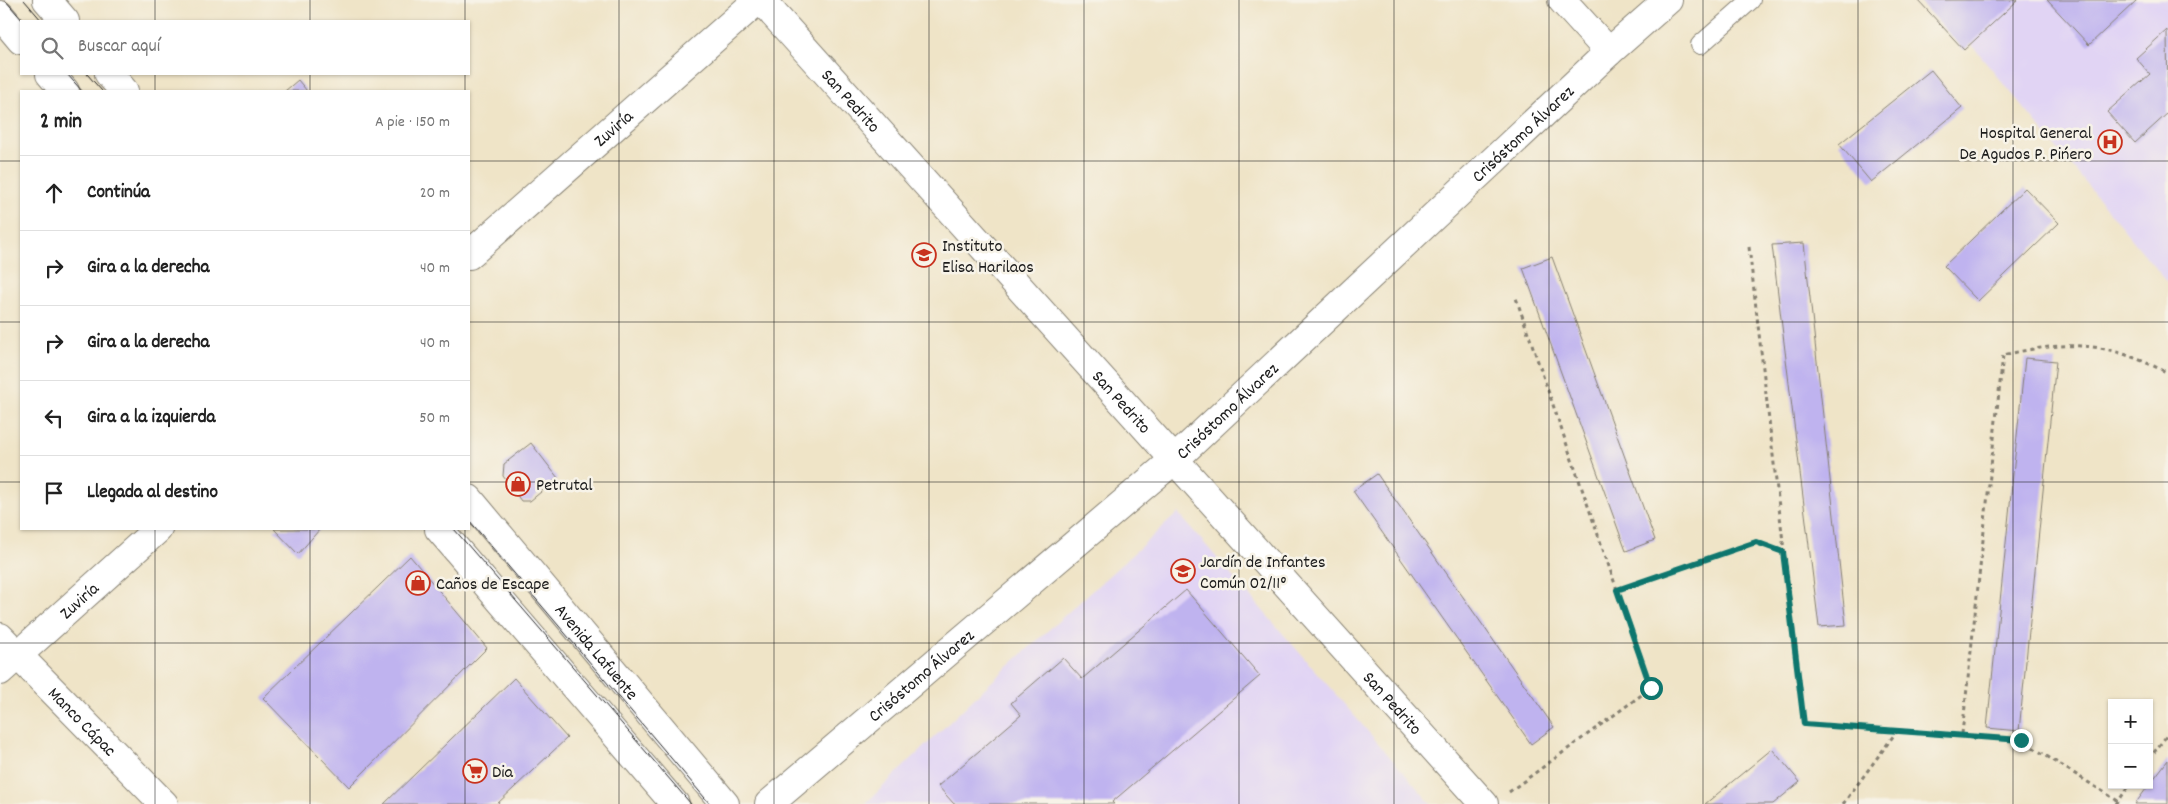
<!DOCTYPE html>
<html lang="es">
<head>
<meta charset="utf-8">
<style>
	body { margin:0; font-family:Dekko,sans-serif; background:#f6f6f6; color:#222 }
	.controls { position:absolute; right:15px; bottom:15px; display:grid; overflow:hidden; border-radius:0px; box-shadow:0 1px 4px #0004 }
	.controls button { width:45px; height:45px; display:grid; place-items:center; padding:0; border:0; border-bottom:1px solid #e0e0e0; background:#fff; color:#222; font:25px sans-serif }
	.stop { position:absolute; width:15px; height:15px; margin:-11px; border:4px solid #0f766e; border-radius:50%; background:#fff }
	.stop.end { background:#0f766e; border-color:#fff; box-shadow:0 1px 5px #0008 }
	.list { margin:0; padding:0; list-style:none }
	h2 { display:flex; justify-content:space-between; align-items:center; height:65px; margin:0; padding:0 20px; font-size:21px }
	h2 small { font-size:16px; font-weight:400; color:#767676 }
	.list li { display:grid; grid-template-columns:32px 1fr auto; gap:15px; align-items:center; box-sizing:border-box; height:75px; padding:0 20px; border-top:1px solid #e0e0e0 }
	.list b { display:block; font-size:19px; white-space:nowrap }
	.list em { font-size:16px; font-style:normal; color:#767676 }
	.icon { flex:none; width:28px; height:28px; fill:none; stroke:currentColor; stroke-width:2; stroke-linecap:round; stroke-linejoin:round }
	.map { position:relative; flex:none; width:2168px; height:804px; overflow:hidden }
	.search { position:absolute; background:#fff; box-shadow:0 1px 4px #0004; left:20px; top:20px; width:450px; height:55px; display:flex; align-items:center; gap:12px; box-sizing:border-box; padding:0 18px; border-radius:0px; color:#767676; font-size:19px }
	.panel { position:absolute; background:#fff; box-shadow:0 1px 4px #0004; left:20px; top:90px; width:450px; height:440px; border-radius:0px }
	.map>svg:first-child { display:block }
	.built { fill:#e1d4f4 }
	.building { fill:#bfb3ef }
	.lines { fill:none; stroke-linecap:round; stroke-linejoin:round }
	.service-casing { stroke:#868072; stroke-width:20 }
	.minor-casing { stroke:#868072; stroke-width:30 }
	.secondary-casing { stroke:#868072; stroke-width:30 }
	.path { stroke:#868072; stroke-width:3; stroke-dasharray:4 4; stroke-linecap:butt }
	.service { stroke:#fff; stroke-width:18 }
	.minor { stroke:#fff; stroke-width:28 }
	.secondary { stroke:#fff; stroke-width:28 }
	.tram { stroke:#1c1c1c; stroke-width:1 }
	.route { stroke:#0f766e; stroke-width:6 }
	.grid { fill:none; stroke:#1c1c1c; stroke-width:1; stroke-opacity:0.55 }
	.labels { text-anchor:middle; stroke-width:5; stroke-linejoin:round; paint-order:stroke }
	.street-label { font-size:18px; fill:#1c1c1c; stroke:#f7f3e8 }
	.poi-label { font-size:18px; fill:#1c1c1c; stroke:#f7f3e8; text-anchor:start }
</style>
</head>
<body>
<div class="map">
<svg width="2168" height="804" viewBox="0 0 2168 804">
	<rect width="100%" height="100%" fill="#f7f3e8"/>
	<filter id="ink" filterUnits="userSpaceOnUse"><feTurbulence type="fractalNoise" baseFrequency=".02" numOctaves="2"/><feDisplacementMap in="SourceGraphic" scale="10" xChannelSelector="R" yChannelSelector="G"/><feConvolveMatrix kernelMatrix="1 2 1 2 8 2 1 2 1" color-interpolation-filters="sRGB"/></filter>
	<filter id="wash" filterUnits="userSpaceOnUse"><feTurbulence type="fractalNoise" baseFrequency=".0096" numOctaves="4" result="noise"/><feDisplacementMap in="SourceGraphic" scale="20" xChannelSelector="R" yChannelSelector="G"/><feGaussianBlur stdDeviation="1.12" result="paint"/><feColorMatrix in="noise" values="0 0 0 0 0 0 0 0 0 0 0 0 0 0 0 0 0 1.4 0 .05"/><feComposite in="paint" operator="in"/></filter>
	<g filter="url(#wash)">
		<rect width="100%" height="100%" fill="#efe4c7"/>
		<!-- built -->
		<path class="built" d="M1935 0H2168V283Z
			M1178 513 1431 804H865L988 685Z"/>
		<g id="blocks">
			<!-- building -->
			<path class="building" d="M1918 0H2018L1964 50Z
				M2047 0H2137L2089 45Z
				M2167 30 2168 113 2135 143 2107 112 2150 74 2136 58Z
				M1931 70 1962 108 1871 182 1839 144Z
				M298 80 307 91H285Z
				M2025 188 2059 223 1978 301 1944 266Z
				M1804 243 1846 625 1819 627 1772 245Z
				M1552 257 1655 540 1626 551 1523 268Z
				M2025 358 2056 361 2019 731 1987 728Z
				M531 443 558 478 530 501H521L503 476 504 464Z
				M1377 474 1554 727 1531 744 1353 491Z
				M274 529H320L298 554Z
				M410 556 487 648 349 787 263 698Z
				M1186 590 1260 676 1112 802 1114 804H954L938 786 1021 715 1011 703 1063 658 1082 679Z
				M514 678 567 738 497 804H384Z
				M1772 749 1800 782 1773 804H1705Z
				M2168 760V804H2135L2149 785Z"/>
		</g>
	</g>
	<g filter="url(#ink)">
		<use href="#blocks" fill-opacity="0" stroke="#868072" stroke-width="1"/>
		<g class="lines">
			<!-- service casing -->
			<g class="service-casing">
				<path id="service" d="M1700 45 1751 0"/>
			</g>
			<!-- minor casing -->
			<g class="minor-casing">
				<g id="minor">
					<path id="s1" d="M761 0 1484 804"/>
					<path d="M1562 0 1609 52"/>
					<path id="s2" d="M469 255 758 0"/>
					<path id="s3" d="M0 637 164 804"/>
					<path id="s4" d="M0 671 158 529"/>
					<path id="s5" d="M769 804 1174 460 1609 52 1668 0"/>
				</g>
			</g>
			<!-- secondary casing -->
			<g class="secondary-casing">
				<g id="secondary">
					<path d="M47 0 65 21"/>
					<path d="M0 15 21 40"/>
					<path d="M50 74 65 91"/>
					<path d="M109 74 124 91"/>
					<path id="s6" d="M469 499 725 804"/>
					<path d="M439 529 675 804"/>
				</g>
			</g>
			<!-- path -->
			<path class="path" d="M1749 247 1804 724 2021 740 2118 801
				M1617 590 1756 542 1783 552
				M1962 734 2003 355C2071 340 2105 341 2168 373
				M2149 759 2168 734
				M1509 792 1651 688 1515 295
				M1843 804 1897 731
				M2116 804 2130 785"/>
			<!-- service -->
			<use href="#service" class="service"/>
			<!-- minor -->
			<use href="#minor" class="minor"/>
			<!-- secondary -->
			<use href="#secondary" class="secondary"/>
			<!-- tram -->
			<path class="tram" d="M5 0 23 21
				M24 0 42 21
				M67 74 82 91
				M87 74 102 91
				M469 520 710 804
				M454 529 691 804"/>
		</g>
	</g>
	<g class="lines" filter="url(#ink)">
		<!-- route -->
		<path class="route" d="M1651 688 1617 590 1756 542 1783 552 1804 724 2021 740"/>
	</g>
	<!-- grid -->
	<path class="grid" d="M155 0V21M310 0V21M465 0V21M619 0V804M774 0V804M929 0V804M1084 0V804M1239 0V804M1394 0V804M1549 0V804M1703 0V804M1858 0V804M2013 0V804M155 74V91M310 74V91M465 74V91M0 161H21M469 161H2168M0 322H21M469 322H2168M0 482H21M469 482H2168M155 529V804M310 529V804M465 529V804M0 643H2168"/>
	<!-- icons -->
	<defs>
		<g id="hospital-ring" transform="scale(1.25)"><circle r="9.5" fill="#f7f3e8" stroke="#c8321e" stroke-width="1.5"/><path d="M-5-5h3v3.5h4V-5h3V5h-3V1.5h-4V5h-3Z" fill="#c8321e"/></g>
		<g id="school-ring" transform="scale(1.25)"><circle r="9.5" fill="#f7f3e8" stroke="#c8321e" stroke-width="1.5"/><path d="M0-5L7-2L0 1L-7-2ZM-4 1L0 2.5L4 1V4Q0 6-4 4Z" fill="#c8321e"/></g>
		<g id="shop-ring" transform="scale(1.25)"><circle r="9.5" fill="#f7f3e8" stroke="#c8321e" stroke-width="1.5"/><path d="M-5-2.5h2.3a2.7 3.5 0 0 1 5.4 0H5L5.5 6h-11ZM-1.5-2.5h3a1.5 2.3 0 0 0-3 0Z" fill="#c8321e"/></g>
		<g id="supermarket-ring" transform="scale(1.25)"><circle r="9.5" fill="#f7f3e8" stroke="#c8321e" stroke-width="1.5"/><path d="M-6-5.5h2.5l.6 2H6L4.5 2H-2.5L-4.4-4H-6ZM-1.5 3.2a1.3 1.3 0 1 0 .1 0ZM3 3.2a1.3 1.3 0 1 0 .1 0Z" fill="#c8321e"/></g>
	</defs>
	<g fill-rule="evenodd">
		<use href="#hospital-ring" x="2110" y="142"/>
		<use href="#school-ring" x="924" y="255"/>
		<use href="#shop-ring" x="518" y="484"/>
		<use href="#school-ring" x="1183" y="571"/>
		<use href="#shop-ring" x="418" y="583"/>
		<use href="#supermarket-ring" x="475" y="771"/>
	</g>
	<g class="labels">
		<!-- street labels -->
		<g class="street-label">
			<text dy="6" stroke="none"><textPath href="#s1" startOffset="135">San Pedrito</textPath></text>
			<text dy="6" stroke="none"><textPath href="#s2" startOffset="192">Zuviría</textPath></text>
			<text dy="6" stroke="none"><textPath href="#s5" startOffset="1009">Crisóstomo Álvarez</textPath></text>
			<text dy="6" stroke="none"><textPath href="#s1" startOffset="540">San Pedrito</textPath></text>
			<text dy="6" stroke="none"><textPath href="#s5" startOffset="604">Crisóstomo Álvarez</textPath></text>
			<text dy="6" stroke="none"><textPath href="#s4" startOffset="106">Zuviría</textPath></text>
			<text dy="6" stroke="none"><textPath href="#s6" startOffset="199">Avenida Lafuente</textPath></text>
			<text dy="6" stroke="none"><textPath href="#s5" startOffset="199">Crisóstomo Álvarez</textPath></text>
			<text dy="6" stroke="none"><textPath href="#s1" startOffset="945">San Pedrito</textPath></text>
			<text dy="6" stroke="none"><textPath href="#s3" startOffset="118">Manco Cápac</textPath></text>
		</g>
		<!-- poi labels -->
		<g class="poi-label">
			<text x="2092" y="138" text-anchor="end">Hospital General<tspan x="2092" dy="21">De Agudos P. Pińero</tspan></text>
			<text x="942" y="251">Instituto<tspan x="942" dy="21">Elisa Harilaos</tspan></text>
			<text x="536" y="490">Petrutal</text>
			<text x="1200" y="567">Jardín de Infantes<tspan x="1200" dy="21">Común 02/11°</tspan></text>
			<text x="436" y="589">Caños de Escape</text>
			<text x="492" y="777">Dia</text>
		</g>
	</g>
</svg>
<div class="controls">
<button>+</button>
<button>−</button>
</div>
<div class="stop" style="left:1651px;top:688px"></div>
<div class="stop end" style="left:2021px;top:740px"></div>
<div class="search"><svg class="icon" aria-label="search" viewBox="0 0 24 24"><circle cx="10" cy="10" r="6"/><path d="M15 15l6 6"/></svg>Buscar aquí</div>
<section class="panel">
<h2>2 min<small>A pie · 150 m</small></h2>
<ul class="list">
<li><svg class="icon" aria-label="ahead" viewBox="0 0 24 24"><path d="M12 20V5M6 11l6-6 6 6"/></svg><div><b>Continúa</b></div><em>20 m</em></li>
<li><svg class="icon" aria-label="right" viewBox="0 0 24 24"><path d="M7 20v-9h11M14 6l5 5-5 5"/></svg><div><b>Gira a la derecha</b></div><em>40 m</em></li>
<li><svg class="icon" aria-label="right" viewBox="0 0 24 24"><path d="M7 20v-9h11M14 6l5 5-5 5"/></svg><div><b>Gira a la derecha</b></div><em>40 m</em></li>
<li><svg class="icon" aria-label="left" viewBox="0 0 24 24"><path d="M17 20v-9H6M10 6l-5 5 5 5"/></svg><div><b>Gira a la izquierda</b></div><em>50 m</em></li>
<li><svg class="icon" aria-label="arrive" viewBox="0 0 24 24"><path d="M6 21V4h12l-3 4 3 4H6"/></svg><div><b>Llegada al destino</b></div></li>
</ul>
</section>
</div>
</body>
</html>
